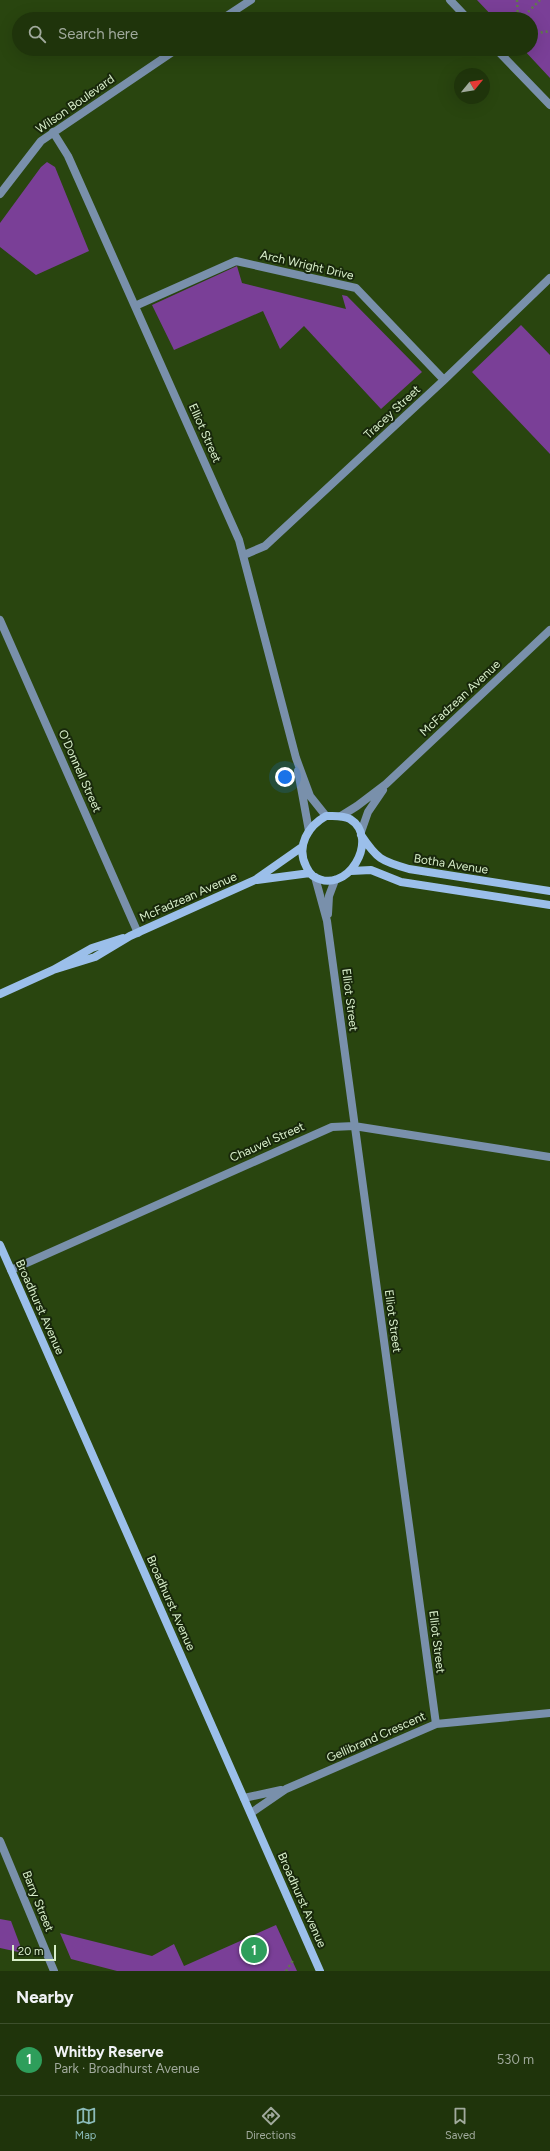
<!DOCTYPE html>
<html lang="en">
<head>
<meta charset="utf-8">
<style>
	body { margin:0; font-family:Figtree,sans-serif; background:#273c14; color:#f1f3f6 }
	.compass { position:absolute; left:454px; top:68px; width:36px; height:36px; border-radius:50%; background:#1f340b; box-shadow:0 4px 16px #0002; rotate:60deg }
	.scale { position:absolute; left:12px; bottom:10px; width:44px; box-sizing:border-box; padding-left:4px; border:2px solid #d8eeca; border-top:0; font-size:11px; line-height:14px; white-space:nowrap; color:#d8eeca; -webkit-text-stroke:3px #18280b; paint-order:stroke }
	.you { position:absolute; left:285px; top:777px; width:14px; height:14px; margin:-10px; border:3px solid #fff; border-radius:50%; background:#1a73e8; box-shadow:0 0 0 6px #1a73e833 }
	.badge { display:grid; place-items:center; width:26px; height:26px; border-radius:50%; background:#8bbbb9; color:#fff; font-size:13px; font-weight:700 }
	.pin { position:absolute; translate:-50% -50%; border:2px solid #fff; box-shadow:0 1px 4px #0006 }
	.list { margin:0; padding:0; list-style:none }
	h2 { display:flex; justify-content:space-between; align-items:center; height:52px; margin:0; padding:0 16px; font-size:17px }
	h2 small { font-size:13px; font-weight:400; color:#a1aa9d }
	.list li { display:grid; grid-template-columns:26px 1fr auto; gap:12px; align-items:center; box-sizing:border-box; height:72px; padding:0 16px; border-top:1px solid #3c4f2c }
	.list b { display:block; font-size:15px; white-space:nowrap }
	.list p { margin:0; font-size:13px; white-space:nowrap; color:#a1aa9d }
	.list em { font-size:13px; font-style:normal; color:#a1aa9d }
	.icon { flex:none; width:22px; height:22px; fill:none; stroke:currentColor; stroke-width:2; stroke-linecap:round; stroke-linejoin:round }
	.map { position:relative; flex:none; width:550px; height:1971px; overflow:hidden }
	.search { position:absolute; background:#1f340b; box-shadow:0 4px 16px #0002; left:12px; right:12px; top:12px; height:44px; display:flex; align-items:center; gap:10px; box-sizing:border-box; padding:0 14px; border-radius:22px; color:#a1aa9d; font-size:15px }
	.sheet { height:124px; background:#1f340b }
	nav { display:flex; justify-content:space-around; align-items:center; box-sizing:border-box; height:56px; border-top:1px solid #3c4f2c; background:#1f340b; font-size:11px; color:#a1aa9d }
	nav a { display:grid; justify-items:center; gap:2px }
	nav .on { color:#8bbbb9 }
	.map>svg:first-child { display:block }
	.green { fill:#7a3f97 }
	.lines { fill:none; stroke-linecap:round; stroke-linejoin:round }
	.path { stroke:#607a4a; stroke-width:2.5; stroke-dasharray:2 3; stroke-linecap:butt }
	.street { stroke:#7990ab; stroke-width:8 }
	.secondary { stroke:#9bbfea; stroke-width:8 }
	.labels { text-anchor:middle; stroke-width:4; stroke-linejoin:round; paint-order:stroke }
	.street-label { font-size:12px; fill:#d8eeca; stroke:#18280b }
</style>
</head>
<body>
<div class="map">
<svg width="550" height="1971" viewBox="0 0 550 1971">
	<rect width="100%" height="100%" fill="#29450f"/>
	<!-- green -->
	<path class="green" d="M477 0H550V78L523 49H531V19H495Z
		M47 162 55 167 89 251 36 275 0 247V223L41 167Z
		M237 266 242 283 346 309 342 295 347 296 422 372 381 409 304 326 280 349 263 311 174 350 152 305Z
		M521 325 550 355V454L472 372Z
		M0 1919 11 1921 23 1953 0 1948Z
		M276 1925 297 1971H117L71 1959 60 1933 152 1956 174 1944 184 1966Z"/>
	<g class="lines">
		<!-- path -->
		<path class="path" d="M517 0 518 19
			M521 19 540 0
			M531 31 538 33 550 31
			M286 1971 294 1959"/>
		<!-- street -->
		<path class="street" d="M450 0 468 19
			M222 19 251 0
			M496 49 550 105
			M53 132 68 156 239 540 296 758 310 796 326 816
			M0 194 41 141 177 49
			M135 306 236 261 356 288 444 380
			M244 555 265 546 444 380 550 278
			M0 620 138 933
			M298 771 309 831
			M341 816 357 806 386 784 550 630
			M361 832 368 812 383 790
			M315 877 327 921 436 1724
			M328 914 329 896 335 880
			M11 1270 332 1127 354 1126 550 1157
			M244 1798 281 1790
			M251 1813 286 1789 436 1724 550 1713
			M0 1841 54 1971"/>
		<!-- secondary -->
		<path class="secondary" d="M326 816C334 816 343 815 350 819 381 838 347 898 313 876 309 873 308 870 306 866 296 846 308 826 326 816Z
			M361 835C377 859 381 861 409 869L550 891
			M351 871 371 870 401 882 550 905
			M257 880 310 873
			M53 970 95 957 130 936 255 880 302 847
			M0 994 53 970 92 948 123 938
			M0 1245 320 1971"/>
	</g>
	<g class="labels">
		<!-- street labels -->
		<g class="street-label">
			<text transform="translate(75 104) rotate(-35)" y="4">Wilson Boulevard</text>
			<text transform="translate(307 265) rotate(13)" y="4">Arch Wright Drive</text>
			<text transform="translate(392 412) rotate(-43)" y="4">Tracey Street</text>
			<text transform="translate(205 433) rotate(66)" y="4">Elliot Street</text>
			<text transform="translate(460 698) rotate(-43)" y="4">McFadzean Avenue</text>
			<text transform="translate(80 771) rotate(66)" y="4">O'Donnell Street</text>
			<text transform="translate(451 864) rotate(9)" y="4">Botha Avenue</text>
			<text transform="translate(188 897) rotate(-24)" y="4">McFadzean Avenue</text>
			<text transform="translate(350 1000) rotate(83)" y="4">Elliot Street</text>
			<text transform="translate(267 1142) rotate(-24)" y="4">Chauvel Street</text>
			<text transform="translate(40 1307) rotate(66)" y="4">Broadhurst Avenue</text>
			<text transform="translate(393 1321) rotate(82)" y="4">Elliot Street</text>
			<text transform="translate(171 1603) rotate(66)" y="4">Broadhurst Avenue</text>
			<text transform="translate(437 1642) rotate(83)" y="4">Elliot Street</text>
			<text transform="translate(376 1737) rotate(-24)" y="4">Gellibrand Crescent</text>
			<text transform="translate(302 1900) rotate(66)" y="4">Broadhurst Avenue</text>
			<text transform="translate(38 1901) rotate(68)" y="4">Barry Street</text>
		</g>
	</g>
</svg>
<svg class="compass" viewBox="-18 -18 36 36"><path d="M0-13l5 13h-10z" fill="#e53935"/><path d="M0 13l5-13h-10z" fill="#a1aa9d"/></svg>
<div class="scale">20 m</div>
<div class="you"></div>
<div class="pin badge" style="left:254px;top:1950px;background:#2e9e5b">1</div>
<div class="search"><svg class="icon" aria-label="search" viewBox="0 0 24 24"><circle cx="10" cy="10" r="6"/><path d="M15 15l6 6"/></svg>Search here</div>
</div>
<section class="sheet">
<h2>Nearby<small></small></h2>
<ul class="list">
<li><span class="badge" style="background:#2e9e5b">1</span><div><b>Whitby Reserve</b><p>Park · Broadhurst Avenue</p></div><em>530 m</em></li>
</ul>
</section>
<nav>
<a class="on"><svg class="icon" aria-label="map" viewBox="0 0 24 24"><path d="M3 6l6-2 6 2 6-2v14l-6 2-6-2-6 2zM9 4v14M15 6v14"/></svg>Map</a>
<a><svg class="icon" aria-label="directions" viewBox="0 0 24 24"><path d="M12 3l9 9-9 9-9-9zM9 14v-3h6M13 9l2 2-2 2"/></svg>Directions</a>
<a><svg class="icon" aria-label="saved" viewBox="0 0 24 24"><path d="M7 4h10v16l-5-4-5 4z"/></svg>Saved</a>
</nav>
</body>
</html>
